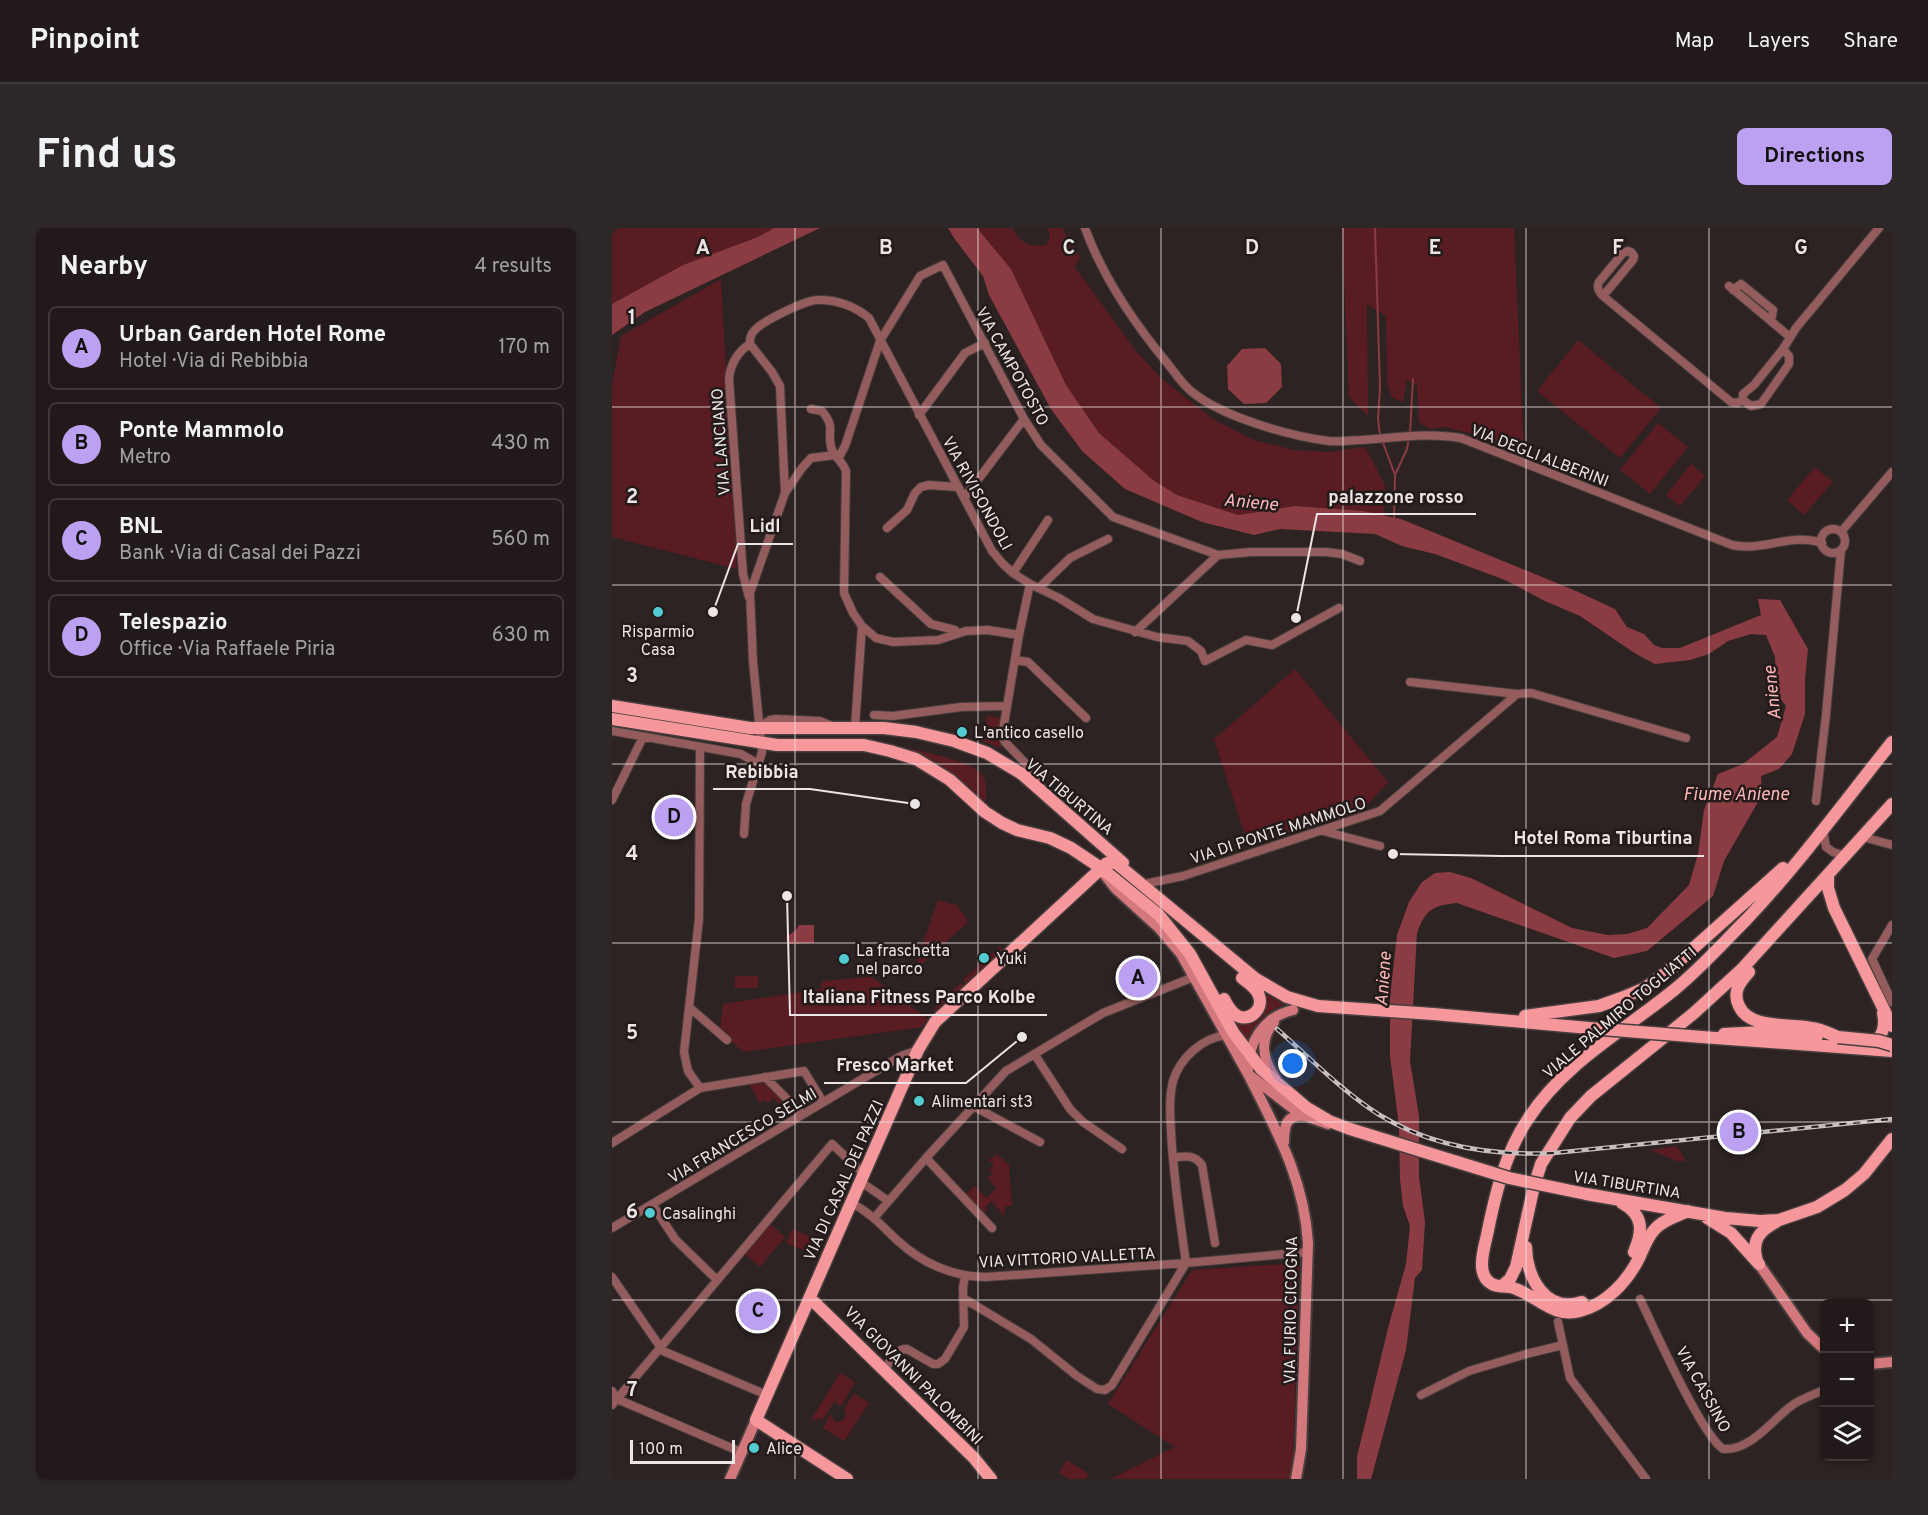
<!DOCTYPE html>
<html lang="en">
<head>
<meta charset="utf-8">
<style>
	body { margin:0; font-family:Overpass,sans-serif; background:#2e2727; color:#f1f3f6 }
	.controls { position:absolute; right:18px; bottom:18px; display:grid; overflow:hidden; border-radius:9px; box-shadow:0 2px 4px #0004 }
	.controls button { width:54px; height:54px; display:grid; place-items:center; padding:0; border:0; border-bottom:2px solid #3f3839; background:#221a1a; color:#f1f3f6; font:30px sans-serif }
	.scale { position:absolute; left:18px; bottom:15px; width:105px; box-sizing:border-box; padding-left:6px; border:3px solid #ece5e5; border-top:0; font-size:16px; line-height:21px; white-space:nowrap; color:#ece5e5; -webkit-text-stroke:4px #231a1a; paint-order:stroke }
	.you { position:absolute; left:681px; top:836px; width:21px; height:21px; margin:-15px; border:4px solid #fff; border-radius:50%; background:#1a73e8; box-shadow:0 0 0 9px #1a73e833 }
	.badge { display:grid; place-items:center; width:39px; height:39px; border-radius:50%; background:#bca0f2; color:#111; font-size:20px; font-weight:700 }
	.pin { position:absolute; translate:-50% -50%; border:3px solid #fff; box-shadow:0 2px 6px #0006 }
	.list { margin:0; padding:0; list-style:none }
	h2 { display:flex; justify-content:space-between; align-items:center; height:78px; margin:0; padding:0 24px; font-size:26px }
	h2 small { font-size:20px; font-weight:400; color:#a2a1a2 }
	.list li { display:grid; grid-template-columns:39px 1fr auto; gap:18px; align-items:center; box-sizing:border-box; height:84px; margin:0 12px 12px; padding:0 12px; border:2px solid #3f3839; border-radius:9px }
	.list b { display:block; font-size:22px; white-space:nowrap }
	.list p { margin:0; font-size:20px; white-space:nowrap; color:#a2a1a2 }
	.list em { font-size:20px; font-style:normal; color:#a2a1a2 }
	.icon { flex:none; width:33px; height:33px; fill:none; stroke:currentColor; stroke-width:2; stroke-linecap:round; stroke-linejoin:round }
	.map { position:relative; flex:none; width:1280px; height:1251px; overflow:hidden; border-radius:9px }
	header { display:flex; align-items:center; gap:36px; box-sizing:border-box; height:84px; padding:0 30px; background:#221a1a; border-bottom:2px solid #3f3839 }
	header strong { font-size:28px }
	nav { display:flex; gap:33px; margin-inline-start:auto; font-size:21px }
	.intro { display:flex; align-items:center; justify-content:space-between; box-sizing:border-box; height:144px; padding:0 36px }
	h1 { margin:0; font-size:42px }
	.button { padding:15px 27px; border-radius:9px; background:#bca0f2; color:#111; font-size:21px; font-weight:700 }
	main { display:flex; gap:36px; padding:0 36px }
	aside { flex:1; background:#221a1a; border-radius:9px; box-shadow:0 2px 4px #0004 }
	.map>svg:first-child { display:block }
	.green { fill:#591c22 }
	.water { fill:#8b3c42 }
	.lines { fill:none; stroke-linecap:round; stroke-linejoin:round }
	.stream { stroke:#8b3c42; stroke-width:2 }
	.street-casing { stroke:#483e3e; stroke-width:10 }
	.secondary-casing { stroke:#483e3e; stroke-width:14 }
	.primary-casing { stroke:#483e3e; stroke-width:15 }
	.street { stroke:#955c5d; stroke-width:8 }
	.secondary { stroke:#d3787c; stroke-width:10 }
	.primary { stroke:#f6989b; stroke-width:12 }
	.rail-casing { stroke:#c7bfbf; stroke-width:4.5 }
	.rail { stroke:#231a1a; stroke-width:2; stroke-dasharray:7; stroke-linecap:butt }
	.primary-bridge-casing { stroke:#483e3e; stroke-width:15; stroke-linecap:butt }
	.primary-bridge { stroke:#f6989b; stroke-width:12 }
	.grid { fill:none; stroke:#ece5e5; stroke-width:1.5; stroke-opacity:0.55 }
	.poi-dot { fill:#52ccd0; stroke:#231a1a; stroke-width:2 }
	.labels { text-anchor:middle; stroke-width:5; stroke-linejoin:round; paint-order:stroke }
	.street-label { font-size:16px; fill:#ece5e5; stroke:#231a1a }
	.poi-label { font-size:16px; fill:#ece5e5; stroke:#231a1a; text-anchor:start }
	.water-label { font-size:18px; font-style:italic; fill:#feb7b8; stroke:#231a1a }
	.grid-label { font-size:20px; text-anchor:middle; font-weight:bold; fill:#ece5e5; stroke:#231a1a; stroke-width:5; stroke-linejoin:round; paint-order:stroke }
	.leader { fill:none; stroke:#ece5e5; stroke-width:2 }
	.callout-dot { fill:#ece5e5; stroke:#231a1a; stroke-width:2 }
	.callout-label { font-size:18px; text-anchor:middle; font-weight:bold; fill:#ece5e5; stroke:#231a1a; stroke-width:5; stroke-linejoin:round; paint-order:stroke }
</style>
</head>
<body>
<header>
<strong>Pinpoint</strong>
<nav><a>Map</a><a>Layers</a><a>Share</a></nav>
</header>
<div class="intro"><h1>Find us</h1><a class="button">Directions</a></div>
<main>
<aside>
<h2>Nearby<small>4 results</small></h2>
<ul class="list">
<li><span class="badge">A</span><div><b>Urban Garden Hotel Rome</b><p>Hotel · Via di Rebibbia</p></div><em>170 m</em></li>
<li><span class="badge">B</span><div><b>Ponte Mammolo</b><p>Metro</p></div><em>430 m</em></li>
<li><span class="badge">C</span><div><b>BNL</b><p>Bank · Via di Casal dei Pazzi</p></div><em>560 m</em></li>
<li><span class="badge">D</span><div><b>Telespazio</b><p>Office · Via Raffaele Piria</p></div><em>630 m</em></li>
</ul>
</aside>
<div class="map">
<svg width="1280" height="1251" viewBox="0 0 1280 1251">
	<rect width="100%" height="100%" fill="#2d2323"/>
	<!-- green -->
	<path class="green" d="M0 0H162L146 9 71 37 0 76Z
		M365 0H400C409 15 417 20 434 17L438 10 436 0H450L468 29 463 39 523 122 549 150 601 191 642 212 682 222 717 224 753 219 773 257 772 288 751 283 683 278 626 287 565 267 541 252 487 205 454 157 399 41Z
		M730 0H902L912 224H917L916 227 869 208 833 199 818 201 807 194 805 157 795 152 791 174 780 170 775 154 774 88 755 76 756 188 737 169Z
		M109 51 125 341 0 309V158L9 108Z
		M966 112 1049 180 1008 230 925 163Z
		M1046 195 1076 219 1038 266 1008 242Z
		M1079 236 1093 248 1068 278 1054 267Z
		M1203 239 1221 254 1192 287 1175 272Z
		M683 441 776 554 751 582 715 596 712 593 657 611 654 605 634 611 602 511Z
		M375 488 390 490 388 507 389 521 371 513Z
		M297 520C315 525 364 533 372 550 375 557 374 567 374 574L350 553Z
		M326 672 344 677 355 691V695L309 737 306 736 305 732Z
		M387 719 392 723 355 757 351 752Z
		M123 748H146V760H123Z
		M260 749 316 791 310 799 131 824 108 803 111 776 209 761 210 753Z
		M349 755 352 759 326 783H322L324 776Z
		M652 765 672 776C654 784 643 795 635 813L623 794 629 795 654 772Z
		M152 854 154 855 185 884 177 889 172 883 169 885 165 878 168 877 162 870 155 875 153 872 148 875 137 856Z
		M1065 918 1074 933H1065L1038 922Z
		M385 926 397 937 400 978H394L392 988 380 973 373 979 375 983 370 988 352 968 363 958 374 970 384 960 376 950 380 946 377 942 382 937 377 932Z
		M158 996 173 1009 148 1039 133 1026Z
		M180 1001 207 1012 201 1026 174 1015Z
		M687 1035 681 1232 678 1251H498L563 1219 496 1176 580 1042Z
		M228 1145 243 1154 229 1178 222 1174 211 1191 199 1192Z
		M242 1165 257 1175 232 1213 211 1200 218 1186 223 1194 232 1192 234 1185 232 1181Z
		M455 1232 477 1246 474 1251H456L447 1245Z"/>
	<!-- water -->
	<path class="water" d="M162 0H208L33 84 0 107V76L71 37 146 9Z
		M336 0H365L399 41 454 157 487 205 541 252 565 267 626 287 683 278 751 283 789 291 964 363 1003 381 1015 399 1032 406 1042 417 1050 420H1068L1149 387 1146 371 1168 372 1196 421 1193 452V486L1180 526 1167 541 1149 548 1150 567 1112 633 1101 668 1035 723 1002 730 845 675C820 678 814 681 805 705L798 833 807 888V949L813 994 810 1042 803 1050 794 1122 759 1251H745V1228L753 1196 776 1100 794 1036 798 998 791 978 788 951 787 898 778 828V769L785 707 797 674 810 654 823 645 838 644 859 650 960 700 996 707 1015 706 1035 700 1077 657 1086 626 1092 582 1106 546 1131 536 1165 509 1174 478 1165 467 1163 429 1154 407 1139 406 1116 413 1097 426 1078 432 1043 436 1024 426 968 388 933 373 893 352 823 326 790 318 763 306 668 301 642 307 590 294 513 261 470 223 439 181 377 67 371 48 342 10Z
		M653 120 669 136 670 159 654 175 632 176 616 161 615 138 630 121Z
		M187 697H202V715L176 716 174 709 184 702Z"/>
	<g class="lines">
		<!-- stream -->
		<path class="stream" d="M763 0 768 159 766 191 768 207
			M798 205 801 151
			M770 212 783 247 782 291
			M783 247 795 221 797 210"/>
		<!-- street casing -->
		<g class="street-casing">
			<path id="street" d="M473 0C491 50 522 95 556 136 563 145 571 157 580 164 611 189 677 208 717 213 727 214 738 212 749 212 782 210 815 204 849 210L1120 317C1151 324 1180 304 1210 315
				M1117 58 1178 109
				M1121 62 1129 56 1161 82 1159 93
				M991 68 1021 32 1022 28 1019 24 1016 23 1011 25 987 54C984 60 987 64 991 68L1119 174 1125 175 1131 172
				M138 116C138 111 138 107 142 103 150 93 192 73 205 72 223 71 243 78 257 90L380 323 391 336 401 345 418 356 447 370 481 391 545 409 576 413 589 423 593 433 634 412 660 417 727 380
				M1131 172V166L1142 157 1171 121 1184 100 1267 0
				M1131 172 1139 178 1149 176 1177 136V128L1171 121
				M199 181 210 183C224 200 215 202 219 219 221 228 230 232 234 243L232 365 241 385 250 398 243 499
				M307 187 353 125 373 115
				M227 229 233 218 268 113 308 48 331 37 412 191 429 217 501 289 606 327 639 324H714L730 326 748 333
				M173 265 190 240 199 230 223 227
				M352 270 412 191
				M275 300 295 282 303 265 309 259 317 257 345 259
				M1209 313a12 12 0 1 1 24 0a12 12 0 1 1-24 0Z
				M1229 304 1280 244
				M401 345 436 292
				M268 349 319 396 343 402 345 406
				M418 356 407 407 390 508 393 514 419 541 427 558
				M428 359 458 330 496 311
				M137 369 131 346 117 151C118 137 126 123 138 116
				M250 398 264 410 281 414 326 412 354 403 376 402 407 407
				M523 404 606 327
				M403 432 416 434 474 490
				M798 454 905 466 919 465 1074 510
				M262 487 281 488 349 479 394 478
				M147 499 158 492 164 491 208 493 220 498
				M0 503 129 526 148 537
				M88 520 87 691 72 824 76 843 88 860
				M0 572 31 509
				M1204 573 1214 487 1229 322
				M1211 602 1214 619 1221 624 1233 628
				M711 603 768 618
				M132 606 134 576 150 524 141 434 138 365 173 265 168 158 160 144 138 116
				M1251 609 1280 617
				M537 655 571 648 768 583 905 466
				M1280 697 1260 731 1280 774
				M77 779 115 812
				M423 827 458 881 471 894 510 921
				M153 849 190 886
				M361 878 428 914
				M0 915 88 860 192 843 211 874
				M314 930 380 1000
				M561 930C573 928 582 926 590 937L603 1015
				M249 954 275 972
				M239 975C258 984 271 999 286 1013 310 1035 341 1049 374 1049L574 1035 695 1024
				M40 976 63 1011 105 1052
				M262 990 314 930 394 843 491 785 582 749
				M0 1000 289 828 306 822
				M574 1035C568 991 561 947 559 903 558 886 557 869 561 853 568 830 590 810 614 807
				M0 1049 51 1123 155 1167
				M351 1070 419 1111 465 1148 485 1161 493 1162 500 1157 574 1035
				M1028 1071C1042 1100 1089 1206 1111 1221 1140 1223 1161 1190 1182 1176 1191 1170 1203 1166 1212 1162
				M946 1094 958 1150 1034 1251
				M273 1141C279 1133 284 1120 295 1121L321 1136H326L333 1131 352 1099 351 1060 353 1047
				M0 1163 5 1171 129 1224
				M809 1167 857 1143 914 1126 951 1117
				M0 1177 220 916 252 946"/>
		</g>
		<!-- secondary casing -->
		<g class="secondary-casing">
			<path id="secondary" d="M492 646 503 660 547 700 569 726 636 846 683 882 699 890 716 896
				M681 782C651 789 635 815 636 846 664 902 692 950 696 1015L689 1221 684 1251
				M662 794C646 813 651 832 664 851
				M672 914C672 898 674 886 693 888
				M1147 1036 1195 1105 1212 1121
				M1258 1136 1280 1134
				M118 1251 144 1192"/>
		</g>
		<!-- primary casing -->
		<g class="primary-casing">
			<path id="primary" d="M0 478 138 500H272L304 504 342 513 375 525 410 546 511 635
				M0 491 165 517H252L278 523 304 531 338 552 373 584 390 595 405 602 438 610 459 620 489 640 547 687 578 726 621 804 649 841 695 880 717 893 738 901
				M1216 647V660L1222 680 1280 798
				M1137 744C1128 754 1120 764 1127 778 1138 802 1178 795 1200 800 1209 801 1218 806 1226 809
				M612 771C615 777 618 783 624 787 636 795 652 782 647 768 645 760 636 755 630 750
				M913 788 987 778 1012 769 1033 760 1056 743 1171 640
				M1112 806 1151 804 1205 808
				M1090 809 1280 823
				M1256 817C1270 812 1274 799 1271 785
				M974 966 1113 990 1148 993 1167 992 1205 979 1233 962 1252 946 1280 911
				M1010 975C1032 987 1031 1003 1022 1024
				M1076 983C1065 988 1051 992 1043 1001 1035 1009 1032 1020 1027 1030 1015 1054 994 1076 968 1083 940 1091 923 1065 898 1059 892 1058 885 1059 880 1056 863 1047 872 1021 875 1007 883 967 893 925 916 891 951 836 1013 802 1062 762 1088 741 1111 715 1134 692 1187 636 1232 574 1280 514
				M1095 990 1119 1005 1147 1036
				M914 1019C914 1049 934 1086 970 1074
				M1145 1033C1139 1013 1147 1003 1164 994
				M890 1058 898 1051 904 1039 922 958 929 936 958 890 979 868 1082 785 1130 741 1280 576
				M198 1070 362 1230 379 1251
				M235 1251 144 1192 306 822 323 794 495 635H504L644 751 675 769 706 778 821 786 977 800"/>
		</g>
		<!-- street -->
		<use href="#street" class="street"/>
		<!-- secondary -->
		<use href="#secondary" class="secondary"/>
		<!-- primary -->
		<use href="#primary" class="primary"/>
		<!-- rail casing -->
		<g class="rail-casing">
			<path id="rail" d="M665 801C698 830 730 863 766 886 819 919 881 928 942 925L1280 891"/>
		</g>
		<!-- rail -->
		<use href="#rail" class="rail"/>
		<!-- primary-bridge casing -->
		<g class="primary-bridge-casing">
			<path id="primary-bridge" d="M977 800 1090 809
				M1226 809 1267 813 1280 817
				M738 901 897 950 974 966"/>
		</g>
		<!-- primary-bridge -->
		<use href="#primary-bridge" class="primary-bridge"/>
	</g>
	<!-- grid -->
	<path class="grid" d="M183 0V1251M366 0V1251M549 0V1251M731 0V1251M914 0V1251M1097 0V1251M0 179H1280M0 357H1280M0 536H1280M0 715H1280M0 894H1280M0 1072H1280"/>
	<!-- markers -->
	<g class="poi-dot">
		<circle cx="46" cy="384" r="6"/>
		<circle cx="350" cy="504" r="6"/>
		<circle cx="372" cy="730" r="6"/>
		<circle cx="232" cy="731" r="6"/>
		<circle cx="307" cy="873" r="6"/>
		<circle cx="38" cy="985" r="6"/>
		<circle cx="142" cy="1220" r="6"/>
	</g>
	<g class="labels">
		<!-- street labels -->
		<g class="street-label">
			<text transform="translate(401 138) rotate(61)" y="6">VIA CAMPOTOSTO</text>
			<text transform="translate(108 214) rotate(-94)" y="6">VIA LANCIANO</text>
			<text transform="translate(928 227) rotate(21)" y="6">VIA DEGLI ALBERINI</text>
			<text transform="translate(366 265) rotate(61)" y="6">VIA RIVISONDOLI</text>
			<text transform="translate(458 568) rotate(40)" y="6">VIA TIBURTINA</text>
			<text transform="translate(666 602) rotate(-18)" y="6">VIA DI PONTE MAMMOLO</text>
			<text transform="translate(1007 784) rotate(-40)" y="6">VIALE PALMIRO TOGLIATTI</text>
			<text transform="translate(130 907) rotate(-31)" y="6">VIA FRANCESCO SELMI</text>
			<text transform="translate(231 952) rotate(-66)" y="6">VIA DI CASAL DEI PAZZI</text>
			<text transform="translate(1015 956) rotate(9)" y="6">VIA TIBURTINA</text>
			<text transform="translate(455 1029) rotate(-3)" y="6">VIA VITTORIO VALLETTA</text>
			<text transform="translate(678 1082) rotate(-89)" y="6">VIA FURIO CICOGNA</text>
			<text transform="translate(302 1147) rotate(45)" y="6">VIA GIOVANNI PALOMBINI</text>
			<text transform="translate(1092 1161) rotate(61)" y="6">VIA CASSINO</text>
		</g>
		<!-- poi labels -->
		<g class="poi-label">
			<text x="46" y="409" text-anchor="middle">Risparmio<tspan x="46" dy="18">Casa</tspan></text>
			<text x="362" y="510">L'antico casello</text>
			<text x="244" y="728">La fraschetta<tspan x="244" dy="18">nel parco</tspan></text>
			<text x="384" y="736">Yuki</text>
			<text x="319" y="879">Alimentari st3</text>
			<text x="50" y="991">Casalinghi</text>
			<text x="154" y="1226">Alice</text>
		</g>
		<!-- water labels -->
		<g class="water-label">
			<text transform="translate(639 274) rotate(5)" y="6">Aniene</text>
			<text transform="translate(1160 465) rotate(-96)" y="6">Aniene</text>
			<text x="1124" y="572">Fiume Aniene</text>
			<text transform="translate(771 751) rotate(-86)" y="6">Aniene</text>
		</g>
	</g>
	<g class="grid-label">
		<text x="91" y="26">A</text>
		<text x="274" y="26">B</text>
		<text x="457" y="26">C</text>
		<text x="640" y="26">D</text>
		<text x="823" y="26">E</text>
		<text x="1006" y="26">F</text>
		<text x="1189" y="26">G</text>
		<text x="20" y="96">1</text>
		<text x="20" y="275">2</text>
		<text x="20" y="454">3</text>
		<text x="20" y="632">4</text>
		<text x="20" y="811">5</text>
		<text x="20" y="990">6</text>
		<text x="20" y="1168">7</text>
	</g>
	<!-- callouts -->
	<path class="leader" d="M684 390L705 286H864M101 384L126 316H181M303 576L198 561H101M781 626L889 628H1092M175 668L178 787H435M410 809L354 855H212"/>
	<g class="callout-dot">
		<circle cx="684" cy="390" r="6"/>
		<circle cx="101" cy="384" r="6"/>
		<circle cx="303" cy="576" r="6"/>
		<circle cx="781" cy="626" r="6"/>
		<circle cx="175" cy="668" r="6"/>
		<circle cx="410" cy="809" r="6"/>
	</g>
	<g class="callout-label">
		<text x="784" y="275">palazzone rosso</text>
		<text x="153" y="304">Lidl</text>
		<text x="150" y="550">Rebibbia</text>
		<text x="991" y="616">Hotel Roma Tiburtina</text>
		<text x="307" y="775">Italiana Fitness Parco Kolbe</text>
		<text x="283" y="843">Fresco Market</text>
	</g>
</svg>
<div class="controls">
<button>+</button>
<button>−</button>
<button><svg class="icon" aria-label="layers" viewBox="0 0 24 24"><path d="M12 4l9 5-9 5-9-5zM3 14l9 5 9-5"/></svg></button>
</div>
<div class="scale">100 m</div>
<div class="you"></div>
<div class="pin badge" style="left:526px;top:750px">A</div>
<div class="pin badge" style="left:1127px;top:904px">B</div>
<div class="pin badge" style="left:146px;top:1083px">C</div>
<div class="pin badge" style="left:62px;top:589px">D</div>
</div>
</main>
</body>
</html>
